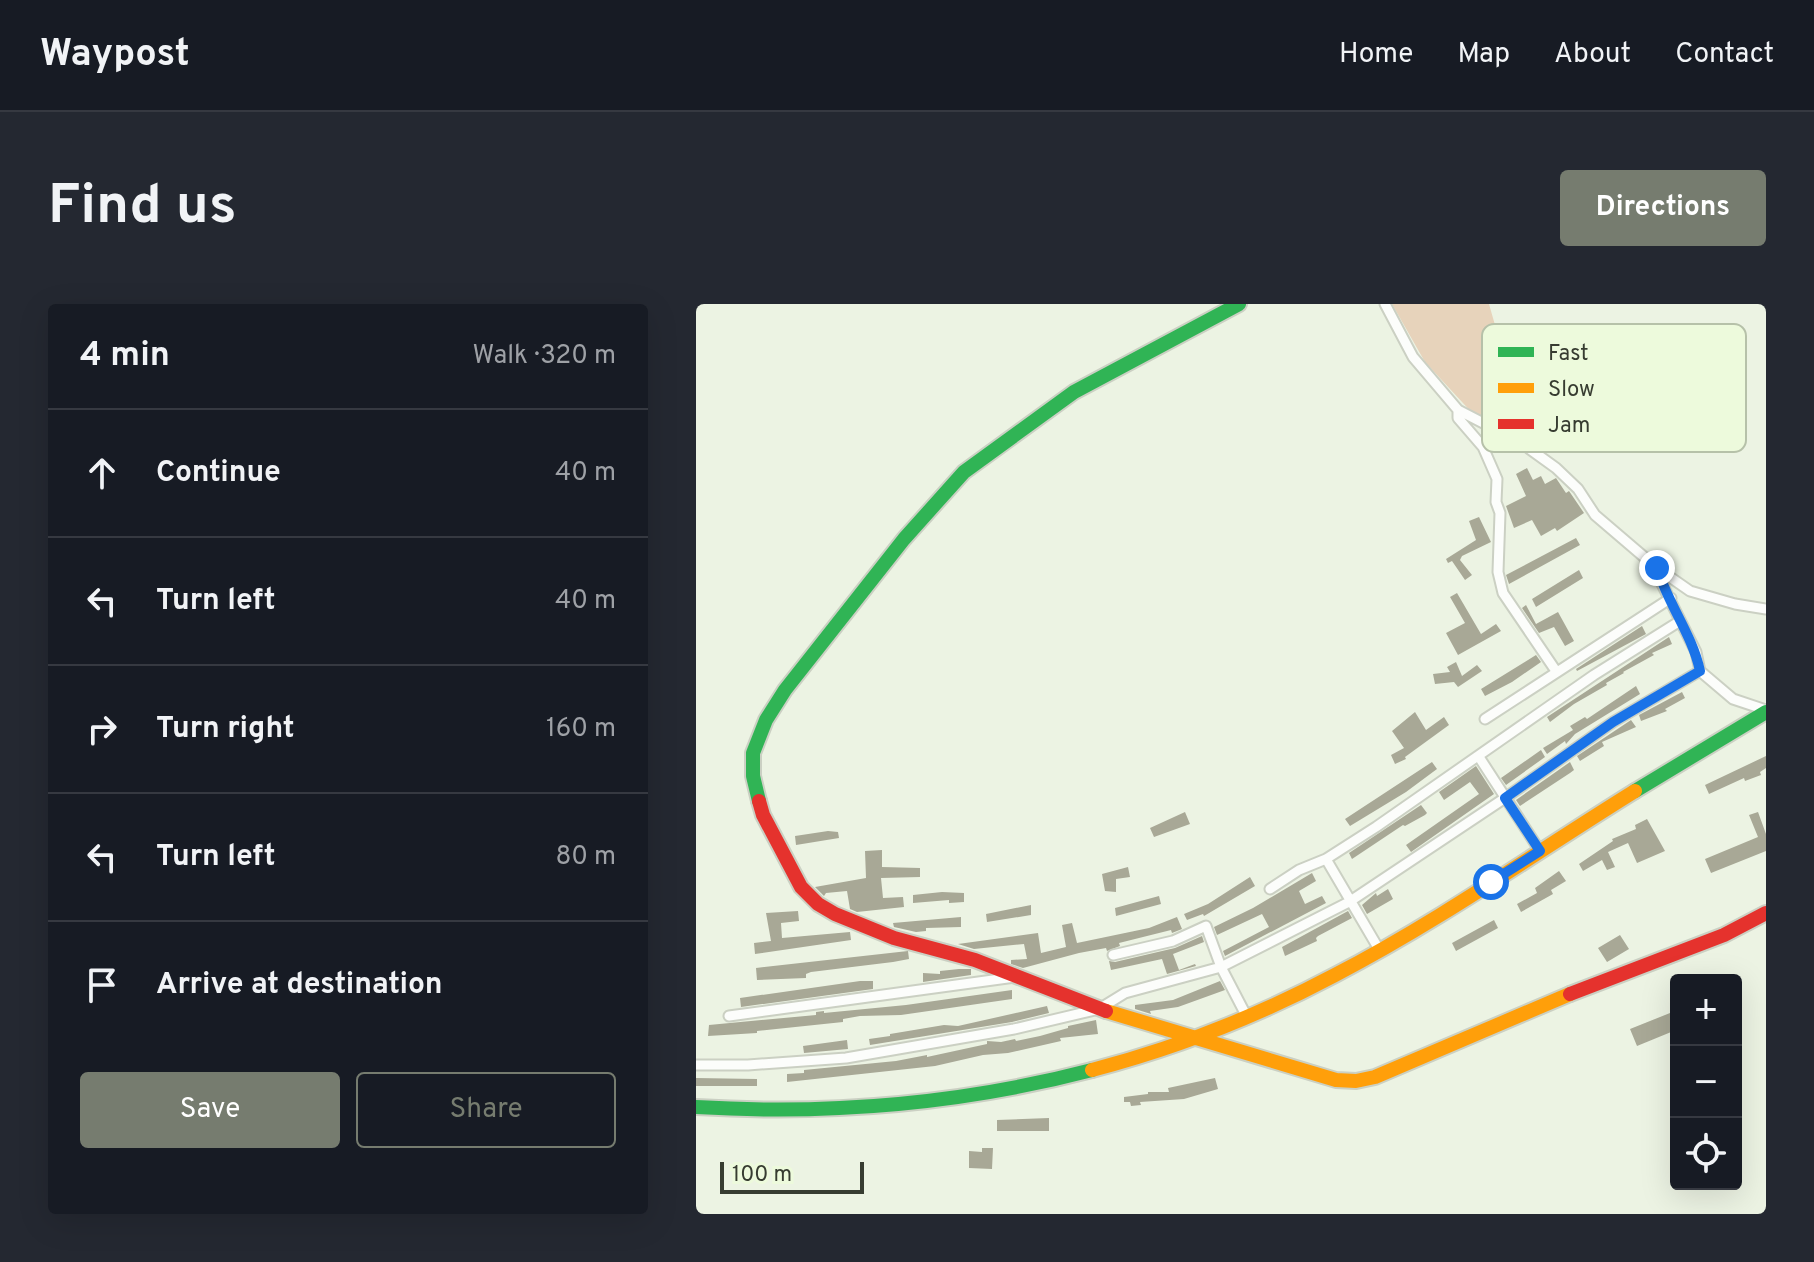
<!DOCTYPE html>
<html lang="en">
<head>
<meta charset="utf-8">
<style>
	body { margin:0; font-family:Overpass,sans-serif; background:#242831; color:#f1f3f6 }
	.controls { position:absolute; right:24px; bottom:24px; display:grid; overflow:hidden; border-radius:8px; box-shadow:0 8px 32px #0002 }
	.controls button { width:72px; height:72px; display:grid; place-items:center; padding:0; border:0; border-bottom:2px solid #363941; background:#171b24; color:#f1f3f6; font:40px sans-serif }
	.scale { position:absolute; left:24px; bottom:20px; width:144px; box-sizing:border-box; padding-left:8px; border:4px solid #373c31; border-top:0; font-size:22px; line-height:28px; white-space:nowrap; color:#373c31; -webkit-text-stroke:6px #edfadc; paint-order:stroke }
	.stop { position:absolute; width:24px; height:24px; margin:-18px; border:6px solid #1a73e8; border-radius:50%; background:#fff }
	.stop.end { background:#1a73e8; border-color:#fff; box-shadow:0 2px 8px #0008 }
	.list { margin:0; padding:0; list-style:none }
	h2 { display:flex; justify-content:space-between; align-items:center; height:104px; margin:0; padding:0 32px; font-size:34px }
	h2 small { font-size:26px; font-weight:400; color:#9ea1a6 }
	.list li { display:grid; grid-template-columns:52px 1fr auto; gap:24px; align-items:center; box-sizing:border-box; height:128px; padding:0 32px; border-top:2px solid #363941 }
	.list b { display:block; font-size:30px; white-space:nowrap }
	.list em { font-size:26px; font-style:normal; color:#9ea1a6 }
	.actions { display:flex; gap:16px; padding:24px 32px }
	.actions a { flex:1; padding:18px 0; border:2px solid #767c6f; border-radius:8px; text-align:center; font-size:28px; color:#767c6f }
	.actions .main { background:#767c6f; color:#fff }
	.icon { flex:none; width:44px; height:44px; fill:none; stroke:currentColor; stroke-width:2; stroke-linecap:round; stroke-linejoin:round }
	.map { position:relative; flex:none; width:1070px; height:910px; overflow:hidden; border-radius:8px }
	header { display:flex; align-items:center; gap:48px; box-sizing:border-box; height:112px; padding:0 40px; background:#171b24; border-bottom:2px solid #363941 }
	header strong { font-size:38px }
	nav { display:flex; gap:44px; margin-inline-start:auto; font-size:28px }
	.intro { display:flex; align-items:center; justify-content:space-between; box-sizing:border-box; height:192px; padding:0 48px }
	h1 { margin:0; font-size:56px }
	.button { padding:20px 36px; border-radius:8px; background:#767c6f; color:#fff; font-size:28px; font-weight:700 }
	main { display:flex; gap:48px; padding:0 48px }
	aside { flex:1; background:#171b24; border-radius:8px; box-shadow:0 8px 32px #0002 }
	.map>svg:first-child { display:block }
	.green { fill:#e7d3bb }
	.building { fill:#a8a896 }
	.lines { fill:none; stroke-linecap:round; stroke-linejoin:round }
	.street-casing { stroke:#cbd0c3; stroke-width:13 }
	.fast-casing { stroke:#cbd0c3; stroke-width:18 }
	.slow-casing { stroke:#cbd0c3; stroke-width:18 }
	.jam-casing { stroke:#cbd0c3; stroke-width:18 }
	.street { stroke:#fcfdfb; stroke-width:9 }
	.fast { stroke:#30b455; stroke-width:14 }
	.slow { stroke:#ff9f0a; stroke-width:14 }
	.jam { stroke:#e5322d; stroke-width:14 }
	.route { stroke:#1a73e8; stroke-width:10 }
	.key { fill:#edfadc; stroke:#b6c1a9; stroke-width:2 }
	.key-label { font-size:22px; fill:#373c31 }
</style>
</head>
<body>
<header>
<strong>Waypost</strong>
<nav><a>Home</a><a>Map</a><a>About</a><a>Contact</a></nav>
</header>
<div class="intro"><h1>Find us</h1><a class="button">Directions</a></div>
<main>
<aside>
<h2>4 min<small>Walk · 320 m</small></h2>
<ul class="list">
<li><svg class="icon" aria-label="ahead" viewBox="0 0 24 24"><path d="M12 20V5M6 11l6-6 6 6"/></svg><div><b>Continue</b></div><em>40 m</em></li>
<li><svg class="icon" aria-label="left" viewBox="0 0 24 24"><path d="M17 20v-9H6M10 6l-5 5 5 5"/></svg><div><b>Turn left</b></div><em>40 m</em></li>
<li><svg class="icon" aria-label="right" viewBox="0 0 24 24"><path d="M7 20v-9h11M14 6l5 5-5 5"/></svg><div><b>Turn right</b></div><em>160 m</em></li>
<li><svg class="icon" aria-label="left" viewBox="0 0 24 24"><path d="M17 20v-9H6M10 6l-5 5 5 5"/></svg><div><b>Turn left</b></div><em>80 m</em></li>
<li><svg class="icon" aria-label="arrive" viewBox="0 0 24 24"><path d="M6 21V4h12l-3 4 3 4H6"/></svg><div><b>Arrive at destination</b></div></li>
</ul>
<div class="actions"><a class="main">Save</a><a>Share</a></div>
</aside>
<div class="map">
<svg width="1070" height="910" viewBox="0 0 1070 910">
	<rect width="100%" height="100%" fill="#ecf3e3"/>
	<!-- green -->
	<path class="green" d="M696 0H793L807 49 841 94 846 151 779 112 729 58Z"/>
	<!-- building -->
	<path class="building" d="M831 164 837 176 845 172 849 180 860 174 870 189 873 187 888 209 861 227 859 224 845 232 836 216 818 224 810 202 830 192 820 170Z
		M783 213 795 238 766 252 764 256 776 271 769 276 756 257 752 259 750 255 780 236 773 217Z
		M880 234 884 241 813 280 810 271Z
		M883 266 887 274 840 303 836 295Z
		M761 289 785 330 800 320 805 327 762 351 750 329 769 319 754 293Z
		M830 301 840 320 862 308 878 337 869 342 858 323 843 329 826 304Z
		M946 322 950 330 881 367 880 365Z
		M973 333 976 340 956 349 958 351 927 368 928 369 910 379 911 381 878 400 854 418 851 413Z
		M840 351 845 358 816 378 789 392 785 385Z
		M760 358 766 372 781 361 786 367 762 383 758 378 739 380 737 370 754 368 751 363Z
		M940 382 944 390 879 430 870 440 869 437 851 450 847 444 877 426 874 422 889 413 891 415Z
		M986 388 989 394 969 405 971 407 945 417 943 411Z
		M719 408 730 426 748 413 753 421 709 453 710 455 699 460 695 451 708 444 696 427Z
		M935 416 940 423 906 438 908 442 884 457 881 452Z
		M845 446 849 453 810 481 805 474Z
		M1070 452V464L1064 468 1065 471 1049 477 1048 474 1013 490 1009 481Z
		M736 458 741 465 710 488 654 522 649 515Z
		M874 458 878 466 874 469 824 502 820 496Z
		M780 462 798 490 715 548 710 541 783 490 774 478 748 496 743 488Z
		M725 501 731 509 729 511 709 522 707 521 656 555 653 549Z
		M489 508 494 520 458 533 454 524Z
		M1062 508 1070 530V547L1015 569 1009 555 1062 533 1053 511Z
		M951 515 969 547 941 559 932 539 912 548 919 563 911 566 906 556 887 567 883 560 917 537 916 535 940 525 939 521Z
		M132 527 142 528 143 534 100 541 99 532Z
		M186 546V563L224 564V573L185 574 187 594 207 593 208 603 161 608 154 605 151 587 130 589 128 592 119 583 170 574 169 547Z
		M432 563 434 573 420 575V588L409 587 406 570Z
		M863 567 870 577 855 586 857 590 825 608 821 600 841 589 839 584Z
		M616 569 620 577 603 587 609 600 626 592 630 599 529 652 527 647 573 623 566 610 521 631 518 623 557 604Z
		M554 573 559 582 508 612 507 610 491 616 488 610 512 600Z
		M692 585 697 595 671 610 666 601 680 589 681 592Z
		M246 588 268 589V598L253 599V596L217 599V591Z
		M463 592 465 600 420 612 419 604Z
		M335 601V611L291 618 290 610Z
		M102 607 103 617 85 619 86 634 154 628 155 636 59 650 58 639 75 637 70 609Z
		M652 607 656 614 622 632 620 634 621 637 589 652 586 643Z
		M265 613V623L230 624V627L220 628 198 623 197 619Z
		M481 613 486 625 476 629 475 626 423 639 424 642 411 647 410 644 383 649 327 664 315 660V656L331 655 328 640 278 645 262 640 342 629 345 649 370 643 366 621 376 619 381 639 453 624Z
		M798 616 802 624 760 647 756 639Z
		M924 631 933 645 911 658 902 644Z
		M506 632 508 638 477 650 483 666 499 660 500 662 471 670 466 655 415 666 413 657 419 658 479 644Z
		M212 647 213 655 197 658 115 668 110 670V674L61 676 60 664Z
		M263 665H275V671L227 678V669L244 670V667Z
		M164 677H177V685L45 703 44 694Z
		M524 677 529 686 482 703 454 707 455 710 439 705V701L477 696Z
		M316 686V695L205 711 164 712 147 715V718L61 727V729L12 732 13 721 120 711V708L128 707V709L210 701Z
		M351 702 353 709 316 718 174 741 173 735 194 732V730L248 721 262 722Z
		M974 709 980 717V726L941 742 934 725Z
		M400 716 402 730 364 734 365 737 312 749 287 751 239 762 91 778V770L108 769V766L200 757 231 751V753L291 740V737L305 738 319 735 320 737 344 732 372 724V722Z
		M151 736 152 745 108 749 107 742Z
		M0 774 61 775V782H0Z
		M519 774 522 785 488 795 444 798 445 801 435 802 434 798H428V793L452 790V788H473L472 784Z
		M353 814V827H301V816Z
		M286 844H297L296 865 273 864V847L286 848Z"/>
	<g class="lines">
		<!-- street casing -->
		<g class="street-casing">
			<path id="street" d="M689 0 717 53 762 106 824 138 860 164 882 185 899 211 961 264 965 278 1000 348 1004 367 1037 395 1070 406
				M762 106V114L787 143 801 175 800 198 804 209 802 268 807 289 860 367
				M961 264 994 287 1039 300 1070 305
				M789 415 975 294
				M783 453 844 547
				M630 555 684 647
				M574 585 603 566 630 555 680 523 898 371 984 317
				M417 651 477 637 510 622 525 663 551 713
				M33 712 319 673
				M0 761H52L150 754 318 725 403 705 429 689 525 663 653 598 809 494 917 418 1004 367"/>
		</g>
		<!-- fast casing -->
		<g class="fast-casing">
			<path id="fast" d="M939 487 1070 408
				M63 497 57 472V449L70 416 89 386 208 235 268 168 378 88 543 0
				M0 803C134 811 266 800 396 766"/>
		</g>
		<!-- slow casing -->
		<g class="slow-casing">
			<path id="slow" d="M410 707 640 776 660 777 679 773 874 690
				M396 766C480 744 562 712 639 671 743 617 839 549 939 487"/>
		</g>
		<!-- jam casing -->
		<g class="jam-casing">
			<path id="jam" d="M63 497 67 511 105 583 122 600 139 610 198 634 279 656 410 707
				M874 690 1028 631 1070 609"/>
		</g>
		<!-- street -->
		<use href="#street" class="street"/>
		<!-- fast -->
		<use href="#fast" class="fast"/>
		<!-- slow -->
		<use href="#slow" class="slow"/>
		<!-- jam -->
		<use href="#jam" class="jam"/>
	</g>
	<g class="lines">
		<!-- route -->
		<path class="route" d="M795 578 844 547 809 494 917 418 1004 367C996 330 972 300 961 264"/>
	</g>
	<!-- legend -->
	<rect x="786" y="20" width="264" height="128" rx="12" class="key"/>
	<rect x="802" y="43" width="36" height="10" fill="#30b455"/>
	<rect x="802" y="79" width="36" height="10" fill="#ff9f0a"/>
	<rect x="802" y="115" width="36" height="10" fill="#e5322d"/>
	<g class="key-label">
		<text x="852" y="56">Fast</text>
		<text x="852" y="92">Slow</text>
		<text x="852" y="128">Jam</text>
	</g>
</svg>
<div class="controls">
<button>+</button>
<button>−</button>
<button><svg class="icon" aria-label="locate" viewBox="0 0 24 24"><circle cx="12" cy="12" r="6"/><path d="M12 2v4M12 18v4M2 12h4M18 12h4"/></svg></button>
</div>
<div class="scale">100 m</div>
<div class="stop" style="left:795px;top:578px"></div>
<div class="stop end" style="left:961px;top:264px"></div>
</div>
</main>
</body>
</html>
